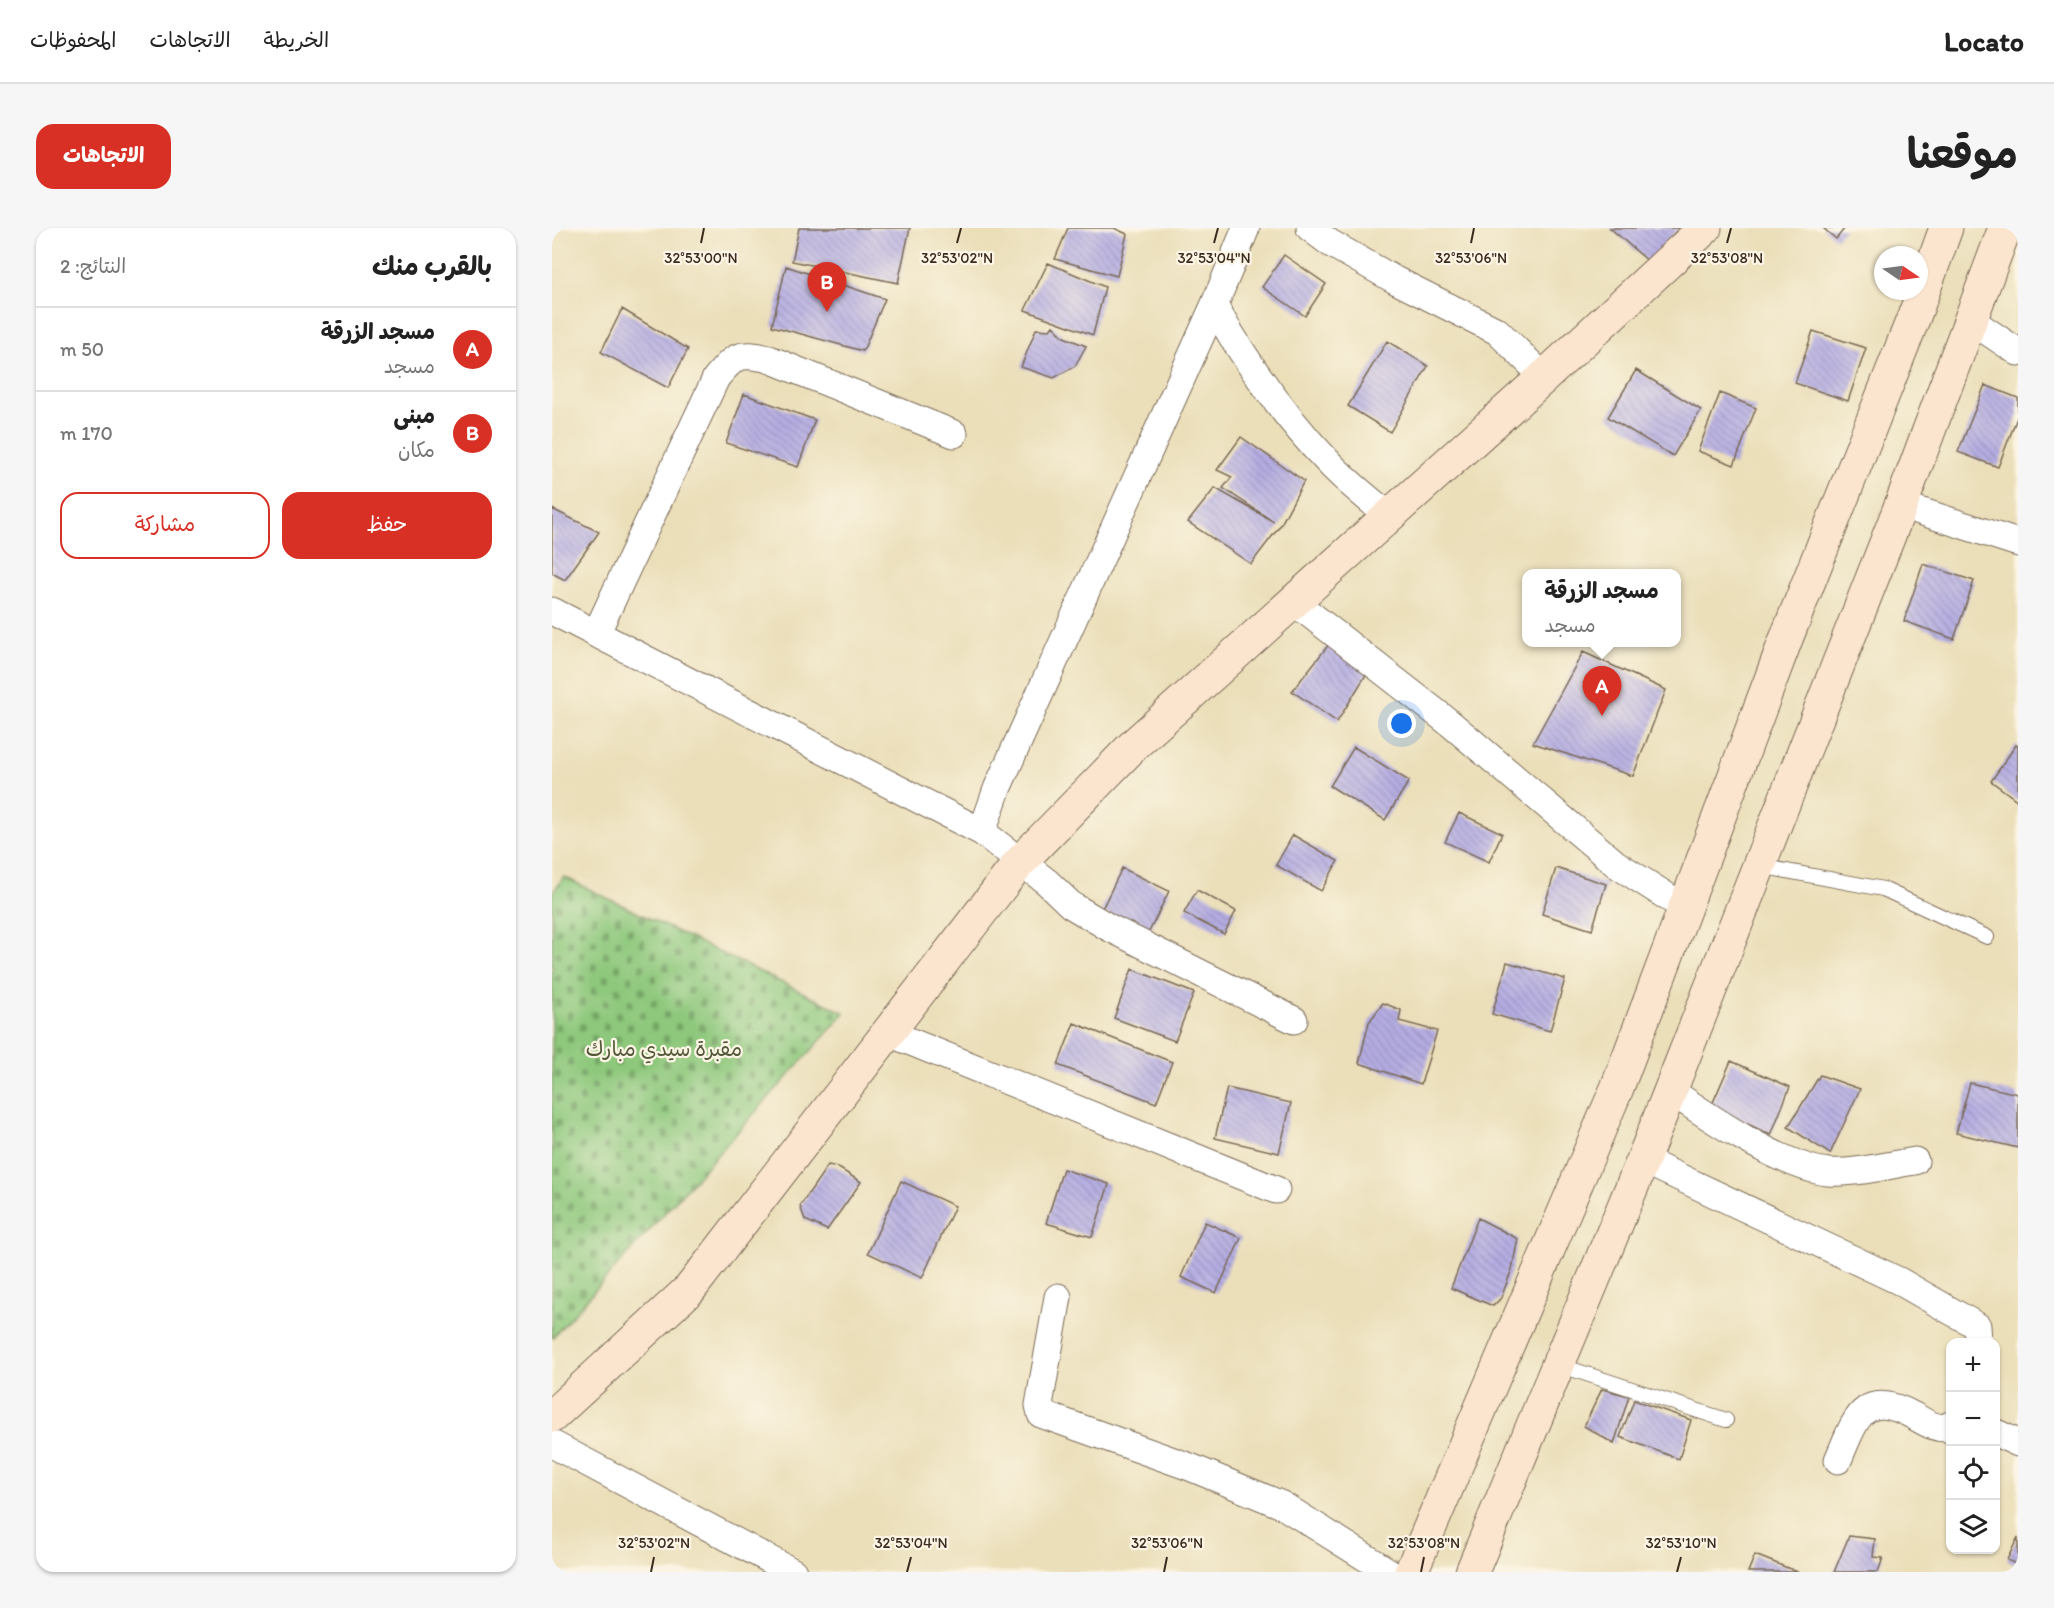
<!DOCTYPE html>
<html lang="ar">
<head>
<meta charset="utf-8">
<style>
	body { margin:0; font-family:Itim,"Playpen Sans Arabic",sans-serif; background:#f6f6f6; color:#222; direction:rtl }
	.controls { position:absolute; right:18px; bottom:18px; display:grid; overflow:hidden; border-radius:12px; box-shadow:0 2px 4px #0004 }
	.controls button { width:54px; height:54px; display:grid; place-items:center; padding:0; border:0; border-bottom:2px solid #e0e0e0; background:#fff; color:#222; font:30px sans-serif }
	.compass { position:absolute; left:1322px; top:18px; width:54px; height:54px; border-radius:50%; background:#fff; box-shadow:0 2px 4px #0004; rotate:103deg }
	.you { position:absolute; left:850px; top:496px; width:21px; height:21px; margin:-15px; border:4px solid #fff; border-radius:50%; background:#1a73e8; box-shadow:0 0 0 9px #1a73e833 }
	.badge { display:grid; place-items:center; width:39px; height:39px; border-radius:50%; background:#d93025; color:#fff; font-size:20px; font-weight:700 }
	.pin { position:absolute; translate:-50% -50px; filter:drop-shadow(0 2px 3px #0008) }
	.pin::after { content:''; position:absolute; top:32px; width:21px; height:18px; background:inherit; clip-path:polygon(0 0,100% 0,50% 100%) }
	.popup { position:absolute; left:970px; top:341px; width:159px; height:78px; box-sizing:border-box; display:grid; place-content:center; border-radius:12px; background:#fff; filter:drop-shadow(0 2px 4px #0005); font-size:20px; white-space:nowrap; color:#767676 }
	.popup b { font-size:22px; color:#222 }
	.popup::after { content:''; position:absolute; left:50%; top:100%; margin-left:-12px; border:12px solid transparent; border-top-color:#fff }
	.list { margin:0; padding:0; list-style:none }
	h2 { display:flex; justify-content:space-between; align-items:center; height:78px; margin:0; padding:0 24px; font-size:26px }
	h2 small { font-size:20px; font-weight:400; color:#767676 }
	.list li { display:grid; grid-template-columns:39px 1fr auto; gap:18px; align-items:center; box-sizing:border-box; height:84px; padding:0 24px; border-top:2px solid #e0e0e0 }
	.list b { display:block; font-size:22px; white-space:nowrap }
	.list p { margin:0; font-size:20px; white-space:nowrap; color:#767676 }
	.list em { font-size:20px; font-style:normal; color:#767676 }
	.actions { display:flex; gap:12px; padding:18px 24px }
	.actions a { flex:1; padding:14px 0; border:2px solid #d93025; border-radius:18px; text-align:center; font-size:21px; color:#d93025 }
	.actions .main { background:#d93025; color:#fff }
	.icon { flex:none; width:33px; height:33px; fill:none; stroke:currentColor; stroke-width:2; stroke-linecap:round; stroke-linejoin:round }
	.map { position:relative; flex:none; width:1466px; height:1344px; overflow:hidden; direction:ltr; border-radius:18px }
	header { display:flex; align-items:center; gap:36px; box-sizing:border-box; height:84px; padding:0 30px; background:#fff; border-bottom:2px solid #e0e0e0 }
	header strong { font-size:28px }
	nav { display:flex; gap:33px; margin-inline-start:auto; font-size:21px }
	.intro { display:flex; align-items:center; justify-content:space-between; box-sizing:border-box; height:144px; padding:0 36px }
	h1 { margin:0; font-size:42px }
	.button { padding:15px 27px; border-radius:18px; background:#d93025; color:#fff; font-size:21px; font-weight:700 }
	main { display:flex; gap:36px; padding:0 36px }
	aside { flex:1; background:#fff; border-radius:18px; box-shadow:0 2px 4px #0004 }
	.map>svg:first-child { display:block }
	.cemetery { fill:url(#cemetery-stones); stroke:#64794d; stroke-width:1.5 }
	.building { fill:url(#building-back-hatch) }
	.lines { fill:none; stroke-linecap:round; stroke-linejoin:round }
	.lane-casing { stroke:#796955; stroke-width:16 }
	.street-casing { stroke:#796955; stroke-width:29 }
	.secondary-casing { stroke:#796955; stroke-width:35 }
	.lane { stroke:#fff; stroke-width:14 }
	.street { stroke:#fff; stroke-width:27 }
	.secondary { stroke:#fbe5cf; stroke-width:33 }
	.ticks { fill:none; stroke:#3b2a1e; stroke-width:2 }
	.labels { text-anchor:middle; stroke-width:4.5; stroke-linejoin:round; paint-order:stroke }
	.park-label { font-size:21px; fill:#54593a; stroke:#fcf5e5 }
	.ticks-label { font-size:15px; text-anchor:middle; fill:#3b2a1e; stroke:#fcf5e5; stroke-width:4.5; stroke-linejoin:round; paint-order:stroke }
</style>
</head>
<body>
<header>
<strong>Locato</strong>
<nav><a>الخريطة</a><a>الاتجاهات</a><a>المحفوظات</a></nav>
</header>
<div class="intro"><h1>موقعنا</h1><a class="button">الاتجاهات</a></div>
<main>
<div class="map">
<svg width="1466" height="1344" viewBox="0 0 1466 1344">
	<defs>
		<pattern id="cemetery-stones" width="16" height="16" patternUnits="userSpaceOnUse" patternTransform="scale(1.5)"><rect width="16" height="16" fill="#8dc87c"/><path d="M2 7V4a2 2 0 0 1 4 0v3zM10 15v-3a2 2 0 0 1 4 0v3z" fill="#74a365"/></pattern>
		<pattern id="building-back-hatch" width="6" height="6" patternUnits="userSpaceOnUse" patternTransform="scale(1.5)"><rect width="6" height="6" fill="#b5ade3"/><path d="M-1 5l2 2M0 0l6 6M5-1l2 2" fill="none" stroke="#948db7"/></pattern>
	</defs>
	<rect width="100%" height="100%" fill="#fcf5e5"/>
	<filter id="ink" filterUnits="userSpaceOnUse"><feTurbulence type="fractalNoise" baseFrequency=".0167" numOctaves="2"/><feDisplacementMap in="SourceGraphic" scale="12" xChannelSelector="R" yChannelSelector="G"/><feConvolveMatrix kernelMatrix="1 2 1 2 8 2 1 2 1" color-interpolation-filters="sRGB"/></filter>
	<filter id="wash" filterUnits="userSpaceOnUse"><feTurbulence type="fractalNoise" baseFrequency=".008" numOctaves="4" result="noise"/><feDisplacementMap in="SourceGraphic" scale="24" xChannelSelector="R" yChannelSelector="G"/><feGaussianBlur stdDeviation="1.35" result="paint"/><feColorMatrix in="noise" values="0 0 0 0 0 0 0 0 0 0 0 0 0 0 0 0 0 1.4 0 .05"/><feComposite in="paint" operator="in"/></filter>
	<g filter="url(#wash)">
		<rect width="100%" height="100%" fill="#ebdfba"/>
		<!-- cemetery -->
		<path class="cemetery" d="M12 649 293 785 0 1110V665Z"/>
		<g id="blocks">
			<!-- building -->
			<path class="building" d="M247 0H358L346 55 240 33Z
				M516 0H562L575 6 565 48 503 31Z
				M1058 0H1127L1097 34Z
				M1271 0H1293L1284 11Z
				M732 27 774 56 753 88 710 59Z
				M496 35 553 59 541 107 473 82Z
				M234 38 333 71 311 123 220 98Z
				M70 81 136 121 116 160 49 124Z
				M501 98 512 109 534 118 523 138 502 150 469 139 484 101 498 102Z
				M1261 103 1314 120 1296 173 1243 155Z
				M835 113 876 138 838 204 796 178Z
				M1084 142 1149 182 1121 228 1056 189Z
				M1433 157 1466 170V187L1446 239 1406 224Z
				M1168 165 1204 180 1182 237 1146 223Z
				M192 166 263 192 246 239 174 215Z
				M689 209 752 253 728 298 699 336 636 294 663 260 722 294 671 260 680 249 665 242Z
				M0 281 47 304 13 352 0 345Z
				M1371 336 1422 353 1402 411 1352 393Z
				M778 415 817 442 785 494 740 463Z
				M1031 424 1114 462 1081 548 981 515Z
				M1464 517 1466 518V573L1439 553Z
				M802 519 857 553 833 592 778 558Z
				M907 585 950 605 937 634 893 614Z
				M741 607 786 633 769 663 724 637Z
				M570 640 617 663 596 706 549 683Z
				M1004 640 1054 656 1040 702 990 686Z
				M645 662 684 683 672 706 632 685Z
				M955 734 1013 751 998 803 940 786Z
				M580 741 642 765 623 813 562 790Z
				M831 775 849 782 847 793 885 803 869 856 807 835 817 794Z
				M522 795 620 834 604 875 506 837Z
				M1179 833 1238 859 1219 907 1159 879Z
				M1268 847 1308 861 1278 926 1236 899Z
				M1418 855 1466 866V920L1404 905Z
				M675 860 739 875 727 925 663 910Z
				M276 937 285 939 309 954 275 1002 253 992 248 978Z
				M511 941 557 956 540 1009 494 995Z
				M349 953 403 978 370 1050 316 1025Z
				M926 990 966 1011 960 1041 949 1070 941 1078 899 1060Z
				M653 994 689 1010 664 1065 629 1049Z
				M1050 1161 1077 1168 1062 1216 1032 1198Z
				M1082 1172 1139 1192 1127 1231 1068 1209Z
				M1297 1308 1323 1311 1321 1329 1331 1330 1326 1344H1282Z
				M1466 1309V1337L1455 1332Z
				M1203 1327 1246 1344H1196Z"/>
		</g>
	</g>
	<g filter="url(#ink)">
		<use href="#blocks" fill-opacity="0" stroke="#796955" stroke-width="1.5"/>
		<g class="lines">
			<!-- lane casing -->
			<g class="lane-casing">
				<path id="lane" d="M1208 638 1331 661 1435 709
					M1007 1137 1174 1192"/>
			</g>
			<!-- street casing -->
			<g class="street-casing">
				<path id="street" d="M758 0 778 15 843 52 945 103 992 149
					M662 78C695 136 732 188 778 236 796 255 817 271 837 288
					M1417 91 1466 124
					M1349 277 1466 315
					M741 373 899 496 1064 636 1133 680
					M0 383 430 604 495 654 519 677 556 699 742 792
					M44 406 164 150C183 127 187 124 217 131L402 206
					M430 604 445 561 662 78 694 0
					M337 805 724 962
					M1117 862C1155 888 1230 939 1276 944 1302 946 1336 937 1363 933
					M1091 932 1347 1053 1425 1098 1426 1114
					M506 1069 487 1177 489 1186 638 1239 730 1277 837 1344
					M1444 1205 1466 1215
					M0 1216 241 1344
					M1286 1232C1304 1190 1311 1160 1362 1188 1374 1195 1383 1201 1397 1200L1398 1197"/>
			</g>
			<!-- secondary casing -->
			<g class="secondary-casing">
				<path id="secondary" d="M0 1188 138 1061 467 635 584 515 992 149 1153 0
					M859 1344 1065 860 1234 411 1363 86 1394 0
					M920 1344 1091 932 1349 277 1453 0"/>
			</g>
			<!-- lane -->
			<use href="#lane" class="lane"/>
			<!-- street -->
			<use href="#street" class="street"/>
			<!-- secondary -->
			<use href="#secondary" class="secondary"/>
		</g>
	</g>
	<!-- ticks -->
	<path class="ticks" d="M149 15 152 0M405 15 409 0M662 15 666 0M919 15 922 0M1175 15 1179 0M99 1344 102 1329M355 1344 359 1329M612 1344 615 1329M869 1344 872 1329M1125 1344 1129 1329"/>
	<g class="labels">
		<!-- park labels -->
		<g class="park-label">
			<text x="112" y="828">مقبرة سيدي مبارك</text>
		</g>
	</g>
	<g class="ticks-label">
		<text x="149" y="35">32°53'00"N</text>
		<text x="405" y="35">32°53'02"N</text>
		<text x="662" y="35">32°53'04"N</text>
		<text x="919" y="35">32°53'06"N</text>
		<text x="1175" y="35">32°53'08"N</text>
		<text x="102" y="1320">32°53'02"N</text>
		<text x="359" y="1320">32°53'04"N</text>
		<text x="615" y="1320">32°53'06"N</text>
		<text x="872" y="1320">32°53'08"N</text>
		<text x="1129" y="1320">32°53'10"N</text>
	</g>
</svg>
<div class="controls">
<button>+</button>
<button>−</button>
<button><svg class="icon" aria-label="locate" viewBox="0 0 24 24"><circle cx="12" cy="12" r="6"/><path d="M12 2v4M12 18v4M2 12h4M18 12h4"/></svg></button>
<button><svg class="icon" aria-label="layers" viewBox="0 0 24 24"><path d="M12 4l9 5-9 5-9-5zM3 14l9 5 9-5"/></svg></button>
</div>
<svg class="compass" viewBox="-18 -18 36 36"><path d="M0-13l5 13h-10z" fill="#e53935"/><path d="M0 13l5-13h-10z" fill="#767676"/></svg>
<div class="you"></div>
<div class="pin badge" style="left:1050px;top:488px">A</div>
<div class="popup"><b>مسجد الزرقة</b>مسجد</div>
<div class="pin badge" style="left:275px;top:84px">B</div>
</div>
<aside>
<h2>بالقرب منك<small>النتائج: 2</small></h2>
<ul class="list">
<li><span class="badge">A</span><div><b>مسجد الزرقة</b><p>مسجد</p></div><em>50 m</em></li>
<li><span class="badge">B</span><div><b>مبنى</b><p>مكان</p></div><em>170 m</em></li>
</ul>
<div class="actions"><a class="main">حفظ</a><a>مشاركة</a></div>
</aside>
</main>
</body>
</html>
